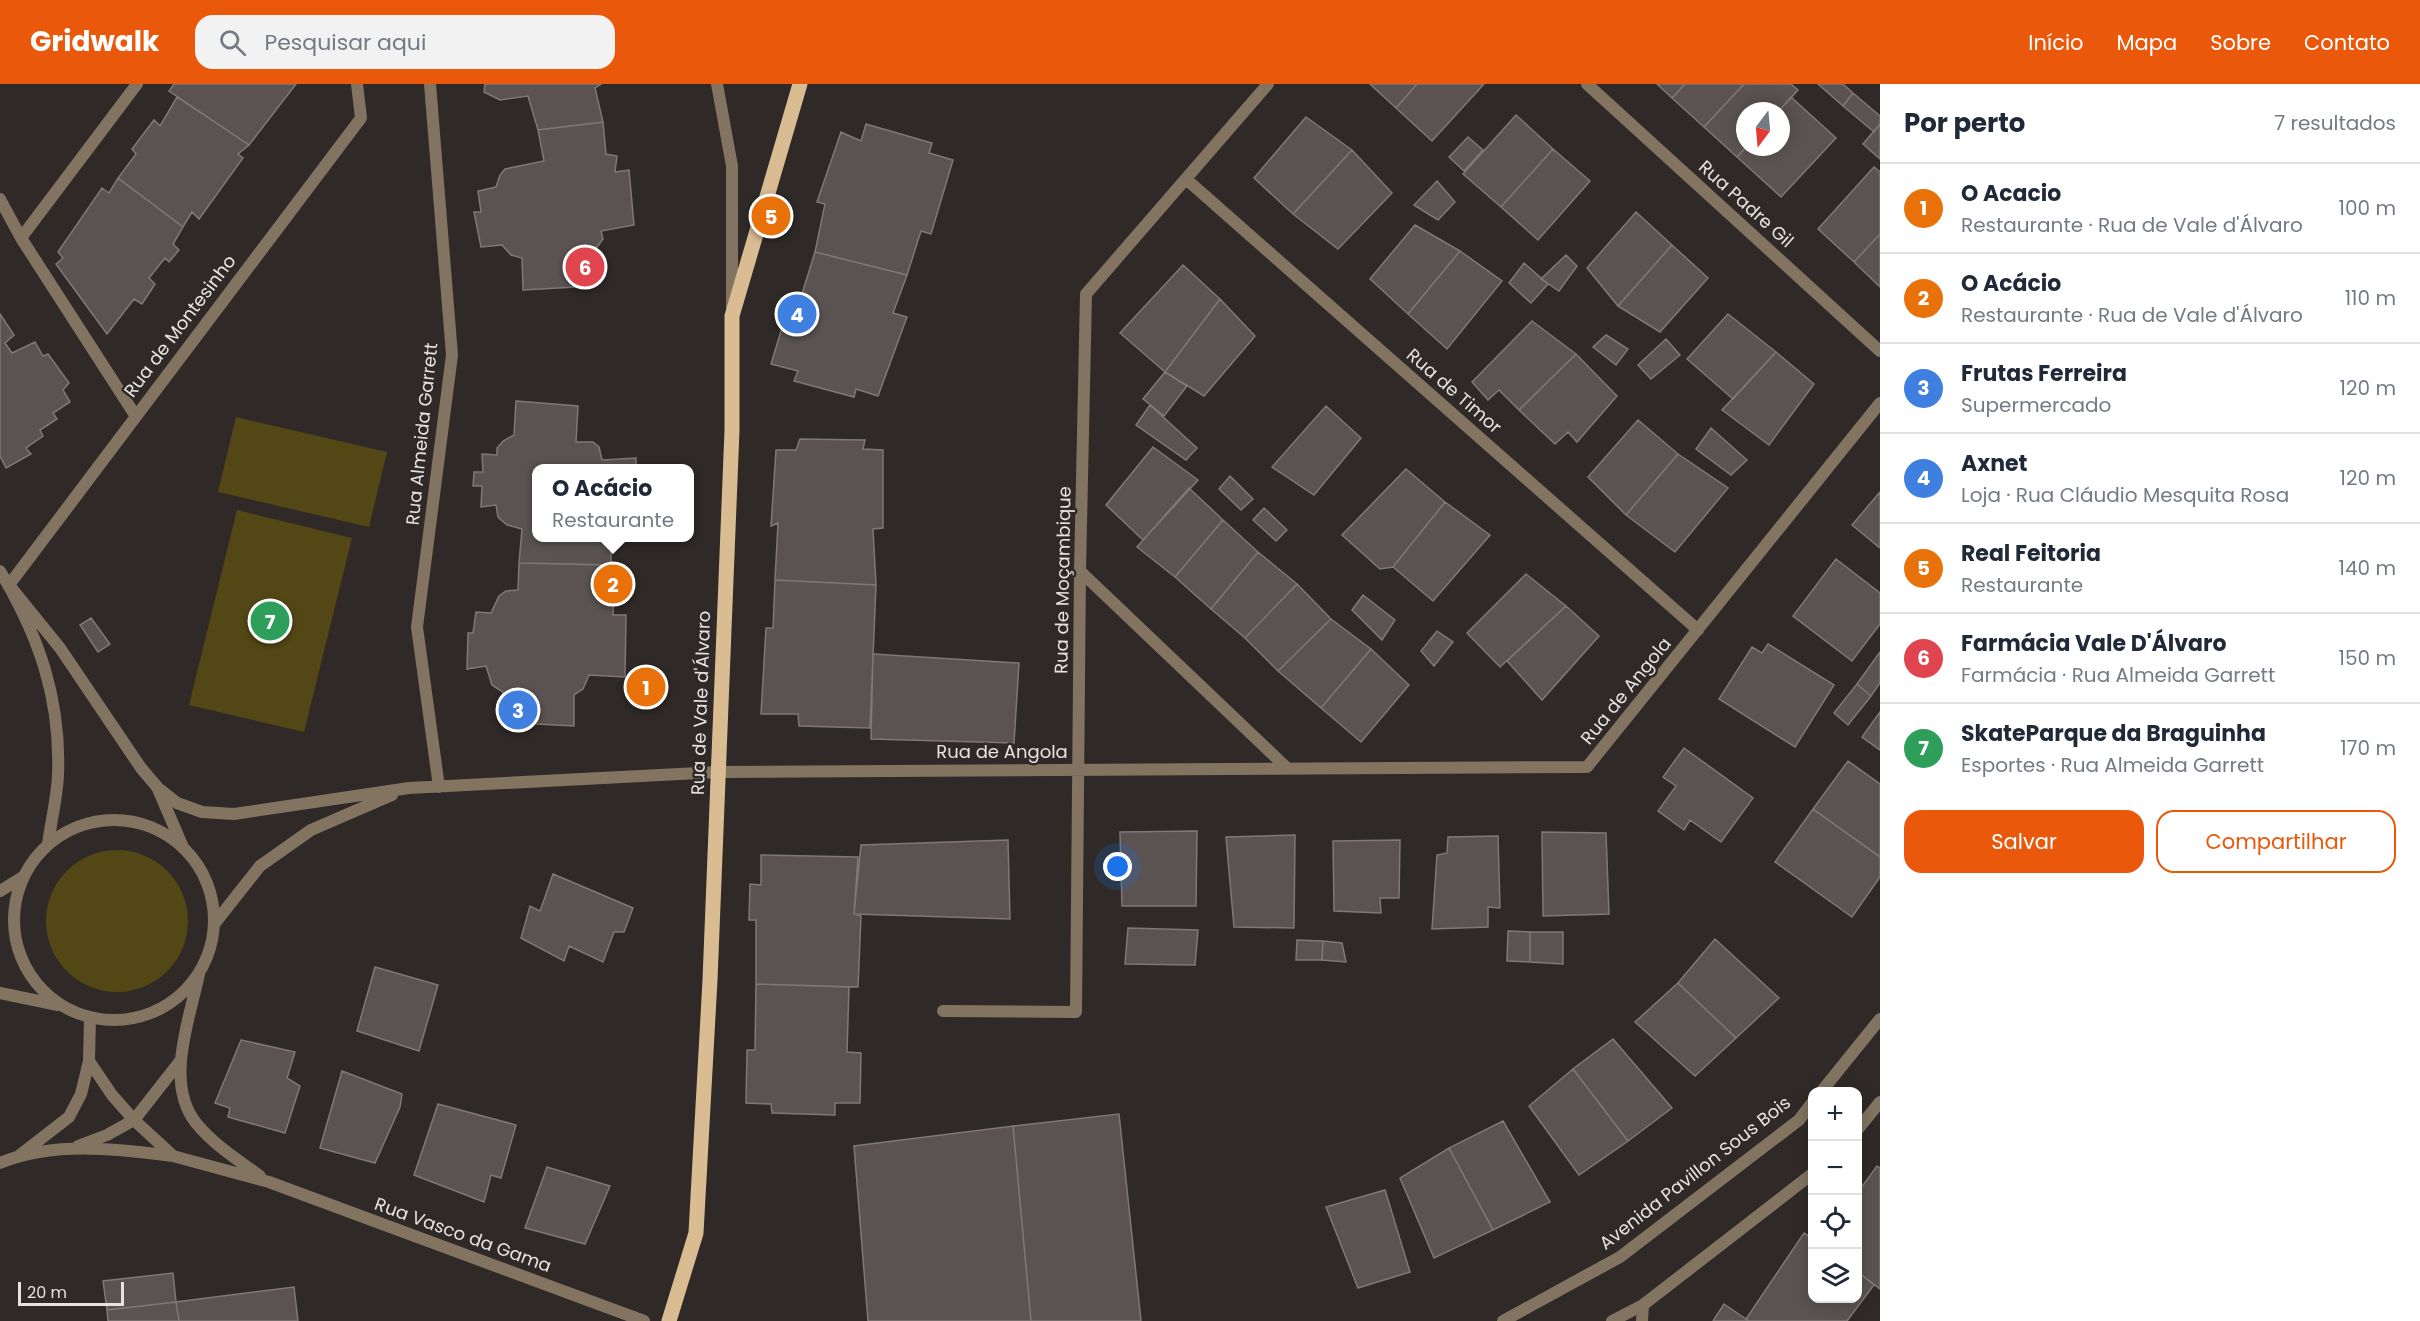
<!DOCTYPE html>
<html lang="pt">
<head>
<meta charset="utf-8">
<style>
	body { margin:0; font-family:Poppins,sans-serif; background:#f2f2f3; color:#1f2937 }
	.controls { position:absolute; right:18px; bottom:18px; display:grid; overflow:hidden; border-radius:12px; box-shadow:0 3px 15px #0003 }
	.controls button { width:54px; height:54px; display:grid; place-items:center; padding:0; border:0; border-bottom:2px solid #e0e1e3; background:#fff; color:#1f2937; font:30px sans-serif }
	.compass { position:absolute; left:1736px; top:18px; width:54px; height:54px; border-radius:50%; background:#fff; box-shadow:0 3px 15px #0003; rotate:196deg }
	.scale { position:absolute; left:18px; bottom:15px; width:106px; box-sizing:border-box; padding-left:6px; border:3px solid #e5e2e0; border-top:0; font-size:16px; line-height:21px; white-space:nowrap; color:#e5e2e0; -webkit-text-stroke:4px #2f2a27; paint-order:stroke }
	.you { position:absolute; left:1118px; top:783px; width:21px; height:21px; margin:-15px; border:4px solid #fff; border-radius:50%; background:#1a73e8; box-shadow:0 0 0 9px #1a73e833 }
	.badge { display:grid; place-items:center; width:39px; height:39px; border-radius:50%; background:#ea580c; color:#fff; font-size:20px; font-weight:700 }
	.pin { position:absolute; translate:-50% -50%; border:3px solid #fff; box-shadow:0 2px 6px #0006 }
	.popup { position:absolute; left:532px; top:380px; width:162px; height:78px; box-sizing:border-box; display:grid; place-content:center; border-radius:12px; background:#fff; filter:drop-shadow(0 2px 4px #0005); font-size:20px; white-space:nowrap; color:#747a83 }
	.popup b { font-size:22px; color:#1f2937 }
	.popup::after { content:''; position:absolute; left:50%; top:100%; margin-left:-12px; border:12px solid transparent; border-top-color:#fff }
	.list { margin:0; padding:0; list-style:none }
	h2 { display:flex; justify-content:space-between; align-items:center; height:78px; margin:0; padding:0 24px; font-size:26px }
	h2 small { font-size:20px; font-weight:400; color:#747a83 }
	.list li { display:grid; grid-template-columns:39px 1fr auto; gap:18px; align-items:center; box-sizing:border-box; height:90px; padding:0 24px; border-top:2px solid #e0e1e3 }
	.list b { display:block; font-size:22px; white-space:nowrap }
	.list p { margin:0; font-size:20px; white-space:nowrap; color:#747a83 }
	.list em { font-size:20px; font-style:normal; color:#747a83 }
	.actions { display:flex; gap:12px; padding:18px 24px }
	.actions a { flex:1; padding:14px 0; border:2px solid #ea580c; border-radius:18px; text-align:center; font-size:21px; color:#ea580c }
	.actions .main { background:#ea580c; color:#fff }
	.icon { flex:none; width:33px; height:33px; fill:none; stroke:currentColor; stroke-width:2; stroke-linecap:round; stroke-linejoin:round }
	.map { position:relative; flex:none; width:1880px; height:1237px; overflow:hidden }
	header { display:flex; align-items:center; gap:36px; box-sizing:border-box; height:84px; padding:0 30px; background:#ea580c; color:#fff }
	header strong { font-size:28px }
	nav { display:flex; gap:33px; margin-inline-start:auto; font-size:21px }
	.search { width:420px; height:54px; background:#f2f2f3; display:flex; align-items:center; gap:15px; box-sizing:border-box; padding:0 21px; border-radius:18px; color:#747a83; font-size:22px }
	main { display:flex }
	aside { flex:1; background:#fff }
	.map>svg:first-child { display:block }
	.green { fill:#534815 }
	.building { fill:#5a5352; stroke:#7f7876; stroke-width:1.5 }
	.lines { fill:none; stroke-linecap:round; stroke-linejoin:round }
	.minor { stroke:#827460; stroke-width:12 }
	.tertiary { stroke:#827460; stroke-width:12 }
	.primary { stroke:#d9bc92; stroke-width:15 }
	.labels { text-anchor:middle; stroke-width:5; stroke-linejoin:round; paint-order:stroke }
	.street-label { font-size:18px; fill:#e5e2e0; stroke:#2f2a27 }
</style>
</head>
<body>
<header>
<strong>Gridwalk</strong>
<div class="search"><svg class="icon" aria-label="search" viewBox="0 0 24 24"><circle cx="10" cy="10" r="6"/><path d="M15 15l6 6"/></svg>Pesquisar aqui</div>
<nav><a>Início</a><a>Mapa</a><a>Sobre</a><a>Contato</a></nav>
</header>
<main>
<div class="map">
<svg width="1880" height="1237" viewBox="0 0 1880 1237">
	<rect width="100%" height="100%" fill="#2f2a27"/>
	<!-- green -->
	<path class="green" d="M236 333 387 368 369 443 218 408Z
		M237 426 352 454 304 648 189 621Z
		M46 837a71 71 0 1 1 142 0a71 71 0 1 1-142 0Z"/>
	<!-- building -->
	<path class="building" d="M174 0H296L249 61 169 7Z
		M485 0H601L595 4 603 38 538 46 528 12 500 16 484 8Z
		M1370 0H1417L1396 24Z
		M1417 0H1484L1432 57 1396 24Z
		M1657 0H1685L1672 14Z
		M1685 0H1744L1704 43 1672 14Z
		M1744 0H1791L1798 6 1779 27H1745L1746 63 1737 73 1704 43Z
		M1818 0H1843L1853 9 1843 22Z
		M1853 9 1880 32V40L1874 48 1843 22Z
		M177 13 249 61 238 70 243 74 199 135 192 128 183 143 118 94 136 70 132 65 154 36 160 42Z
		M1791 13 1836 54 1781 113 1737 73 1746 63H1781V27H1779Z
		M1516 31 1553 65 1501 123 1463 90Z
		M1306 33 1352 66 1293 130 1254 94Z
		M603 38 606 70 617 72 615 88 629 86 634 141 601 147 603 155 597 163 589 165 594 202 523 206 522 174 511 171 502 161 481 163 474 128H481L478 107 496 103 500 91 505 85 544 77 538 46Z
		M866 40 932 59 929 69 953 76 931 150 921 147 907 191 815 168 825 120 817 118 841 48 861 57Z
		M1880 40V75L1863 60Z
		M1468 53 1483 66 1464 87 1449 73Z
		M1553 65 1590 97 1538 156 1501 123Z
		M1352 66 1392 109 1338 165 1293 130Z
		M1874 83 1880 88V150L1854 178 1818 145Z
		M118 94 183 143 173 160 179 166 169 178 165 174 149 194 155 200 142 220 134 215 107 250 56 180 63 174 58 168 102 104 109 109Z
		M1437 97 1455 118 1438 136 1414 121Z
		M1636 128 1672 161 1618 222 1587 184Z
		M1415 141 1460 167 1408 230 1370 195Z
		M1880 150V203L1854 178Z
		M1672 161 1708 194 1660 248 1618 222Z
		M1460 167 1502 197 1447 265 1408 230Z
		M815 168 907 191 893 229 907 233 878 312 856 305 854 313 794 297 798 287 771 280 791 214 801 213Z
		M1566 171 1577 182 1559 207 1541 195Z
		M1524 179 1548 200 1531 219 1509 199Z
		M1183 181 1220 215 1165 288 1120 249Z
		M1220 215 1255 252 1204 312 1165 288Z
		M0 230 14 251 5 259 12 269 35 258 43 272 48 270 69 299 63 306 70 318 53 329 57 335 40 346 43 352 26 364 31 370 6 384 0 372Z
		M1728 230 1776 268 1733 315 1687 275Z
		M1532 237 1576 270 1519 326 1499 306 1488 316 1472 298Z
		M1606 251 1628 265 1616 281 1593 263Z
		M1666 255 1680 271 1651 295 1638 281Z
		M1776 268 1814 300 1769 361 1722 326Z
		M1576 270 1617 312 1577 358 1568 348 1555 360 1519 326Z
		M1165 288 1187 302 1164 332 1143 315Z
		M516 317 578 322 576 358H593L599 363 602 376 636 374V384H536V454H611V481L519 479 522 445 507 441 498 433 496 421 481 423 482 402H473L474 388H483L482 370 497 371V364L503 357 514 351Z
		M1150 321 1197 364 1186 376 1136 341Z
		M1326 322 1361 354 1314 411 1272 383Z
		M1638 336 1678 370 1626 431 1588 393Z
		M1711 344 1747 376 1731 391 1696 365Z
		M800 355 865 356 863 365 883 366V444L873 445 876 501 775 496 778 439 771 442 776 366H796Z
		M1153 363 1198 396 1143 456 1106 421Z
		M1678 370 1728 404 1675 468 1626 431Z
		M1406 385 1445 418 1393 483 1380 485 1342 451Z
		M1230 392 1253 415 1241 426 1219 405Z
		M1189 404 1223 436 1175 493 1137 463Z
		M1880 408V464L1852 441Z
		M1445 418 1490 451 1433 517 1393 483Z
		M1264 424 1287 446 1276 457 1253 436Z
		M1223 436 1258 468 1211 525 1175 493Z
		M1258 468 1297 500 1245 554 1211 525Z
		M1836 475 1880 509V540L1852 577 1793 532Z
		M519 479 611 481 607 511 614 514 613 531H626L625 593 589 591 583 605 574 611V642L501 638 503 608 492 601 486 582 467 585 468 549H473L476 528 491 529 499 512 506 507 518 506Z
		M1526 490 1566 522 1500 583 1467 549Z
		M775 496 876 501 870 644 799 642 798 630H761L766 544H773Z
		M1297 500 1331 535 1278 587 1245 554Z
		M1363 511 1395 536 1382 556 1352 526Z
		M1566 522 1599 552 1542 616 1507 577Z
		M91 534 110 560 98 568 80 541Z
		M1331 535 1371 565 1321 624 1278 587Z
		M1437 547 1453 558 1434 582 1421 567Z
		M1768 560 1834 601 1795 663 1719 615 1752 563 1762 569Z
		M1371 565 1409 601 1361 658 1321 624Z
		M1880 568V599L1871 612 1857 600Z
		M873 570 1019 579 1014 659 871 655Z
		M1857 600 1871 612 1848 641 1834 629Z
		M1880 628V666L1862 653Z
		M1684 664 1753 714 1721 758 1690 736 1684 746 1658 727 1676 702 1663 693Z
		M1848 677 1880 700V773L1813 725Z
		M1813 725 1880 773V793L1852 833 1775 778Z
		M1197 747 1196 822H1122L1120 748Z
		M1542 748 1606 749 1609 830 1543 832Z
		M1295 751 1294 844 1234 843 1226 753Z
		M1498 752 1500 824 1488 823V843L1432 845 1437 771 1447 769 1448 753Z
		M1008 756 1010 835 854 830 861 761Z
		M1400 756 1399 814H1380L1381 829 1334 827 1333 757Z
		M761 771 858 773 854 830 861 832 858 903 756 900V836H749L750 800 761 801Z
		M553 790 633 824 624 848H614L603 878 569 862 564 877 521 854 530 822 540 827Z
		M1128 844 1198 846 1195 881 1125 880Z
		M1508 847 1530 848V878L1507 877Z
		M1530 848H1563V880L1530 878Z
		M1715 855 1779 914 1736 954 1678 899Z
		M1297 856 1323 857 1322 876H1296Z
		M1323 857 1342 859 1346 878 1322 876Z
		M375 883 438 901 419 967 357 947Z
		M1678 899 1736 954 1695 992 1635 938Z
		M756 900 849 903 847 968 861 969 860 1019H835V1031L772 1029 771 1020 746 1019 747 966H755Z
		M1613 955 1672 1024 1628 1057 1573 985Z
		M241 956 295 968 287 994 300 1002 285 1049 228 1033 230 1024 215 1019Z
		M1573 985 1628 1057 1579 1091 1529 1022Z
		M342 987 402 1010 400 1023 375 1079 320 1064Z
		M438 1020 516 1041 501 1094 491 1091 484 1118 414 1091Z
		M1119 1030 1141 1237H1031L1013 1042Z
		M1503 1037 1550 1118 1493 1146 1449 1064Z
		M1013 1042 1031 1237H868L854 1062Z
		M1449 1064 1493 1146 1434 1174 1400 1094Z
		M1877 1082 1880 1084V1205L1858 1188V1108Z
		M547 1083 610 1102 585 1160 525 1144Z
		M1385 1106 1410 1188 1358 1204 1326 1123Z
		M1804 1149 1812 1154V1214H1858V1188L1874 1201 1847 1237H1749L1746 1235Z
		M173 1189 176 1218 107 1226 103 1197Z
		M294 1203 298 1237H179L176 1218Z
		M176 1218 179 1237H108L107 1226Z
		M1724 1220 1746 1235 1749 1237H1713Z"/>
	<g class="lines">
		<!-- minor -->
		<path class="minor" d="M430 0 452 271 417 543 439 703
			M717 0 732 82V223
			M1587 0 1880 267
			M1186 95 1698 546
			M0 115 21 154 135 331
			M21 154 137 0
			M0 487C39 552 61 615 58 691 57 714 51 737 48 760
			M1080 487 1287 684
			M9 501 60 564 141 684 158 704 177 719 202 728 234 730 409 704 718 688 1587 683 1880 319
			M9 501 361 34 357 0
			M158 705 183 763
			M14 836a100 100 0 1 1 200 0a100 100 0 1 1-200 0Z
			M0 807 23 793
			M215 839 260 782 311 746 392 711
			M199 890C190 934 164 999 196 1039 214 1061 238 1076 260 1092
			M0 909 58 921
			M943 927 1076 928 1080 487 1086 210 1268 0
			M90 933 89 977 112 1011 134 1036 173 1072 269 1098 644 1237
			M78 1062 107 1051 134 1036 181 976
			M20 1071 69 1033 81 1010 89 977
			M0 1079C54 1057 116 1065 173 1072
			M1642 1237 1643 1221"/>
		<!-- tertiary -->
		<path class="tertiary" d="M1821 1008 1880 935
			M1858 1045 1880 1018
			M1503 1237 1620 1173 1799 1036 1812 1019
			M1612 1237 1643 1221 1812 1090"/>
		<!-- primary -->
		<path class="primary" d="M669 1237 696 1149 710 896 732 346V232L800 0"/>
	</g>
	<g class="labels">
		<!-- street labels -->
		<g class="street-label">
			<text transform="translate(1746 120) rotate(42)" y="6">Rua Padre Gil</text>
			<text transform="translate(180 242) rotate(-53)" y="6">Rua de Montesinho</text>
			<text transform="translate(1454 307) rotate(41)" y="6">Rua de Timor</text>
			<text transform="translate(422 350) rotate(-84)" y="6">Rua Almeida Garrett</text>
			<text transform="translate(1063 496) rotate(-89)" y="6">Rua de Moçambique</text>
			<text transform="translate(1626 607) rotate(-51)" y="6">Rua de Angola</text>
			<text transform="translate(701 619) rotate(-88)" y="6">Rua de Vale d'Álvaro</text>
			<text x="1002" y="674">Rua de Angola</text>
			<text transform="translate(1695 1089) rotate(-38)" y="6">Avenida Pavillon Sous Bois</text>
			<text transform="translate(463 1151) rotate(20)" y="6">Rua Vasco da Gama</text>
		</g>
	</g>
</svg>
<div class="controls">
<button>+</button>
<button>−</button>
<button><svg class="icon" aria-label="locate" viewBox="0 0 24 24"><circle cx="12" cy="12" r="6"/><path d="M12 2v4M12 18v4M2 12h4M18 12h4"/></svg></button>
<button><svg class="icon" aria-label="layers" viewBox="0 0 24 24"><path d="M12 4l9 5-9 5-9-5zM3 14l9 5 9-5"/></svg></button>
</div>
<svg class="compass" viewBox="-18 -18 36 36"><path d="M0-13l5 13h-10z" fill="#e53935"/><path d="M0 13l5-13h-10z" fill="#747a83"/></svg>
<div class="scale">20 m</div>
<div class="you"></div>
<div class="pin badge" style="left:646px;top:603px;background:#e8710a">1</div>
<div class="pin badge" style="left:613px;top:500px;background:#e8710a">2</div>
<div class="popup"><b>O Acácio</b>Restaurante</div>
<div class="pin badge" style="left:518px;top:626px;background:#3f7fe0">3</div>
<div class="pin badge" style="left:797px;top:230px;background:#3f7fe0">4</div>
<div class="pin badge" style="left:771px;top:132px;background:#e8710a">5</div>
<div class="pin badge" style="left:585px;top:183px;background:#e0444e">6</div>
<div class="pin badge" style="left:270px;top:537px;background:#2e9e5b">7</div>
</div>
<aside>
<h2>Por perto<small>7 resultados</small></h2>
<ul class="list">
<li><span class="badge" style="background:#e8710a">1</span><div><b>O Acacio</b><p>Restaurante · Rua de Vale d'Álvaro</p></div><em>100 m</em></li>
<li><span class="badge" style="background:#e8710a">2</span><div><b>O Acácio</b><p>Restaurante · Rua de Vale d'Álvaro</p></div><em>110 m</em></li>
<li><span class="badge" style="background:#3f7fe0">3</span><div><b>Frutas Ferreira</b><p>Supermercado</p></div><em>120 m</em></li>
<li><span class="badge" style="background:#3f7fe0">4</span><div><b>Axnet</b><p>Loja · Rua Cláudio Mesquita Rosa</p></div><em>120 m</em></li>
<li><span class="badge" style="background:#e8710a">5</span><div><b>Real Feitoria</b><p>Restaurante</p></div><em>140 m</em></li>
<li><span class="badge" style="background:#e0444e">6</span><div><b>Farmácia Vale D'Álvaro</b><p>Farmácia · Rua Almeida Garrett</p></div><em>150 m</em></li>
<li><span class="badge" style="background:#2e9e5b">7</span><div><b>SkateParque da Braguinha</b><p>Esportes · Rua Almeida Garrett</p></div><em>170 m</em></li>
</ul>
<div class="actions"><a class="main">Salvar</a><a>Compartilhar</a></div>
</aside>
</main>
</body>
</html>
